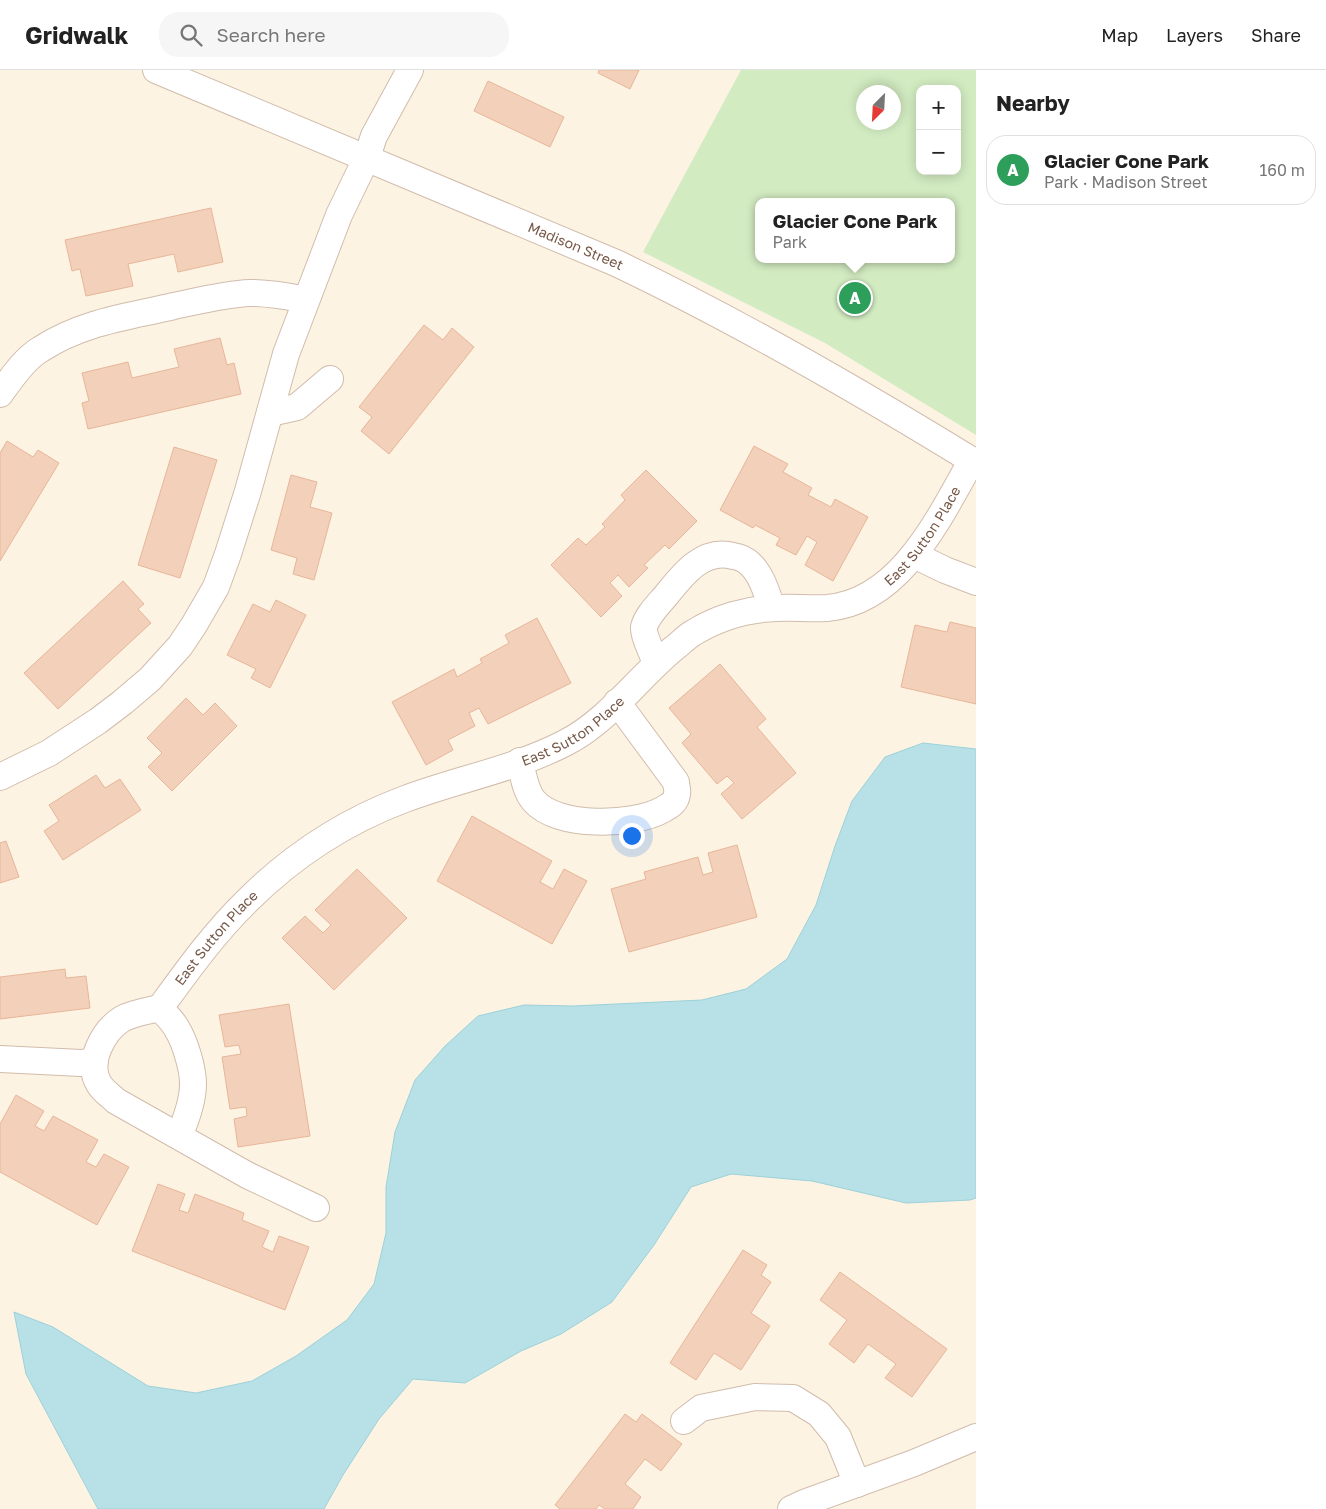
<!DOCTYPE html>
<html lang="en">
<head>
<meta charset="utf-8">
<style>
	body { margin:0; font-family:"Golos Text",sans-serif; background:#f6f6f6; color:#222 }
	.controls { position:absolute; right:15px; top:15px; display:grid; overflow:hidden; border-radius:10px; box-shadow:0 2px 12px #0003 }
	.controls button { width:45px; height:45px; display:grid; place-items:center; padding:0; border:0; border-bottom:1px solid #e0e0e0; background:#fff; color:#222; font:25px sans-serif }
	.compass { position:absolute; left:856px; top:15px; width:45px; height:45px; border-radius:50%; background:#fff; box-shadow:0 2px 12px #0003; rotate:204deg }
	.you { position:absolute; left:631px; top:765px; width:18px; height:18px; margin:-12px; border:4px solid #fff; border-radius:50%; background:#1a73e8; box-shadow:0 0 0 8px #1a73e833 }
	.badge { display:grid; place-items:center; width:32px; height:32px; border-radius:50%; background:#ec6743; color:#fff; font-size:16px; font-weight:700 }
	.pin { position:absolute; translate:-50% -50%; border:2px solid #fff; box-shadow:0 1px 5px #0006 }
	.popup { position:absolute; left:755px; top:128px; width:200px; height:65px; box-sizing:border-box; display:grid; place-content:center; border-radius:10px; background:#fff; filter:drop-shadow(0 1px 4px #0005); font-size:16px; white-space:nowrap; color:#767676 }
	.popup b { font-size:19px; color:#222 }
	.popup::after { content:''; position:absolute; left:50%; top:100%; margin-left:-10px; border:10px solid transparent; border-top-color:#fff }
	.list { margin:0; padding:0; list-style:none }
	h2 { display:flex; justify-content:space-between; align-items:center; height:65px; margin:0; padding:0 20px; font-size:21px }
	h2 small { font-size:16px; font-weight:400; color:#767676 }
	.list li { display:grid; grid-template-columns:32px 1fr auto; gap:15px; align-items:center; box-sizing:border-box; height:70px; margin:0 10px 10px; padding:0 10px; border:1px solid #e0e0e0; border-radius:20px }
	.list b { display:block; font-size:19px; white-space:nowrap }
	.list p { margin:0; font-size:16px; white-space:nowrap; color:#767676 }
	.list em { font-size:16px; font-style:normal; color:#767676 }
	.icon { flex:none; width:28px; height:28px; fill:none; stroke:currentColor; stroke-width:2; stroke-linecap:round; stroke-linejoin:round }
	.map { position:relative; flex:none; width:976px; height:1439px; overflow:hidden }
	header { display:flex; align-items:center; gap:30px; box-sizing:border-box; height:70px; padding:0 25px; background:#fff; border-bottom:1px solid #e0e0e0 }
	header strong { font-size:24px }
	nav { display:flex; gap:28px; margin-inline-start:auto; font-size:18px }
	.search { width:350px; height:45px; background:#f6f6f6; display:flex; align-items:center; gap:12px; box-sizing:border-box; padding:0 18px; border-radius:20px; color:#767676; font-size:19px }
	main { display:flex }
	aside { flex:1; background:#fff }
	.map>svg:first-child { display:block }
	.green { fill:#d2ebc1; fill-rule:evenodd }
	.water { fill:#b7e1e7; stroke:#9cd1d9 }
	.building { fill:#f3d0b9; stroke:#e7b699 }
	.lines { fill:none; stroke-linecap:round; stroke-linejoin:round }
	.minor-casing { stroke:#d1bcac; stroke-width:28 }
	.minor { stroke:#fff; stroke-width:26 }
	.labels { text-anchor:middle; stroke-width:4; stroke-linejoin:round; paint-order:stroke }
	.street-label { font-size:14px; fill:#765848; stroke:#fff6ea }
</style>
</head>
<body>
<header>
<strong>Gridwalk</strong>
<div class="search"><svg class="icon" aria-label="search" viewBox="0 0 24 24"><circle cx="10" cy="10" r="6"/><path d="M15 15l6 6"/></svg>Search here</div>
<nav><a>Map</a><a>Layers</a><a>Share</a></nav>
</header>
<main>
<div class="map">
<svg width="976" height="1439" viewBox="0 0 976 1439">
	<rect width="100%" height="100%" fill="#fdf3e3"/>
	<!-- green -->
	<path class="green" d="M741 0H976V365L825 273 643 182ZM920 19H957V101H920ZM864 22H894V52H864ZM759 132H951V189H759Z"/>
	<!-- water -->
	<path class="water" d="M923 673 976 679V1128L970 1130 906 1133 812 1111 731 1104 691 1117 654 1175 612 1232 561 1264 521 1281 465 1313 413 1309 379 1349 343 1405 324 1439H98L26 1304 14 1242 53 1257 148 1316 196 1323 252 1311 296 1286 347 1250 374 1214 386 1163V1117L395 1062 415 1010 445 976 478 946 524 935 573 936 702 930 746 919 787 889 816 835 835 776 852 731 885 687Z"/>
	<!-- building -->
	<path class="building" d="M599 0H639L630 19 598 3Z
		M488 11 564 47 550 77 474 41Z
		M211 138 223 192 178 202 174 184 128 194 133 216 86 226 80 199 72 201 65 170Z
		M424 255 443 270 452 258 474 277 389 384 361 361 372 347 359 337Z
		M220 268 227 295 234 293 241 324 88 359 82 333 89 331 82 303 128 292 132 308 179 297 174 279Z
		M7 371 33 387 38 380 59 393 0 491V383Z
		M754 376 788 394 783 402 812 418 808 425 831 437 835 429 868 447 833 511 805 495 817 472 807 466 796 485 776 475 780 468 755 455 753 458 720 440Z
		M174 377 217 390 180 508 138 495Z
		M646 400 697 451 669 479 665 475 644 495 648 498 629 517 618 505 610 513 622 526 601 547 551 495 578 468 586 475 605 457 602 454 625 430 621 425Z
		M291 405 317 412 310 437 332 443 314 510 293 504 297 488 271 480Z
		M123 511 144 534 138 539 151 553 58 639 24 603Z
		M276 530 306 545 270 618 251 608 256 599 227 585 253 534 270 542Z
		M537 548 571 613 488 654 479 638 469 643 475 656 448 670 453 680 426 695 392 632 454 599 457 607 482 593 480 589 509 573 505 565Z
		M950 552 976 558V634L901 617 915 555 947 562Z
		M720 594 766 649 757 657 796 703 742 749 721 724 734 713 727 706 717 714 682 673 691 664 669 638Z
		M186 628 203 645 215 633 237 656 172 721 148 697 162 683 147 668Z
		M96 705 105 718 120 709 141 740 63 790 44 761 59 751 49 735Z
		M472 746 552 791 540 812 553 819 564 799 587 811 552 874 437 811Z
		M6 771 19 807 0 813V773Z
		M737 775 757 847 629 882 611 819 646 809 644 802 698 787 703 805 713 802 708 783Z
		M357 799 407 848 334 920 282 868 305 846 323 863 331 855 315 840Z
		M65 899 66 908 86 906 90 938 0 949V907Z
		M289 934 310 1066 238 1077 234 1049 247 1046 246 1037 230 1039 222 987 241 984 239 975 225 977 219 945Z
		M16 1025 44 1041 35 1056 44 1061 53 1046 98 1070 86 1092 96 1097 104 1084 129 1097 97 1155 0 1102V1054Z
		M158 1114 185 1124 179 1140 188 1143 195 1124 244 1143 242 1150 269 1161 262 1177 273 1182 279 1166 309 1177 285 1240 132 1181Z
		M743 1180 767 1195 761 1205 771 1212 751 1243 770 1256 741 1300 714 1283 696 1310 670 1293Z
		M840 1202 947 1279 912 1327 885 1308 896 1294 868 1274 854 1293 829 1274 847 1250 820 1230Z
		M625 1344 636 1352 642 1344 682 1374 661 1401 645 1389 625 1414 641 1427 633 1439H605L599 1435 596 1439H560L555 1435Z"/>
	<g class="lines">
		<!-- minor casing -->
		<g class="minor-casing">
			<g id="minor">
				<path id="s1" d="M156 0 616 193C740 252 859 321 976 393"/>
				<path d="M0 324C11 309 24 289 41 279 82 252 127 247 174 236 198 231 225 224 250 223 269 223 287 226 306 230"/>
				<path d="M270 343 297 337 330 309"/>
				<path d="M914 485 945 500 976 512"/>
				<path d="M656 593C653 585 643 565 644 557 647 545 660 533 668 523 684 503 704 478 733 486 740 487 745 489 750 494 762 505 767 524 772 538"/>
				<path d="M520 691C523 704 525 721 534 731 557 758 633 756 662 740 669 736 676 733 677 724 678 720 676 716 676 712L617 632"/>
				<path d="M0 707 49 683 98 651 123 632 150 609 180 576 194 555 216 517 228 484 248 421 286 284 339 145 367 87 374 66 410 0"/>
				<path id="s2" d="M160 938C187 901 214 863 247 831 292 786 346 751 405 729 458 709 515 699 565 673 607 652 638 608 673 579 680 574 686 567 693 563 717 548 747 539 776 538 793 537 810 539 827 538 901 532 940 446 972 390"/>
				<path d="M0 989 81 993 95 991"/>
				<path d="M179 1066C186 1050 193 1032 193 1014 193 998 185 972 177 959 173 951 166 945 160 938 147 941 133 943 122 949 103 961 86 993 99 1014 103 1021 111 1026 116 1031L247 1105 316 1138"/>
				<path d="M684 1351 701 1338 755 1327 793 1328 819 1344 838 1367 857 1414"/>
				<path d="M791 1439 804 1433 914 1393 976 1367"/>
			</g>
		</g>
		<!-- minor -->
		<use href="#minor" class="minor"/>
	</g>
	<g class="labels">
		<!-- street labels -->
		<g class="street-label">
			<text dy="5" stroke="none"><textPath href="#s1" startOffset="455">Madison Street</textPath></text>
			<text dy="5" stroke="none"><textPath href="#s2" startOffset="930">East Sutton Place</textPath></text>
			<text dy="5" stroke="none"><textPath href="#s2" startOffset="510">East Sutton Place</textPath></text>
			<text dy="5" stroke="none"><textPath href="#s2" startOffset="90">East Sutton Place</textPath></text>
		</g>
	</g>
</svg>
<div class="controls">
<button>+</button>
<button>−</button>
</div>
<svg class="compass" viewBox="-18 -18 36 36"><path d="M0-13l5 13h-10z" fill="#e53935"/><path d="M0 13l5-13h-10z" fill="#767676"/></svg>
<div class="you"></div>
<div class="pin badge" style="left:855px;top:228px;background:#2e9e5b">A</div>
<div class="popup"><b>Glacier Cone Park</b>Park</div>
</div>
<aside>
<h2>Nearby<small></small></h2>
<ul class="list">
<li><span class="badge" style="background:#2e9e5b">A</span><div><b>Glacier Cone Park</b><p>Park · Madison Street</p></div><em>160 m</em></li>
</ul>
</aside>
</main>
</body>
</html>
